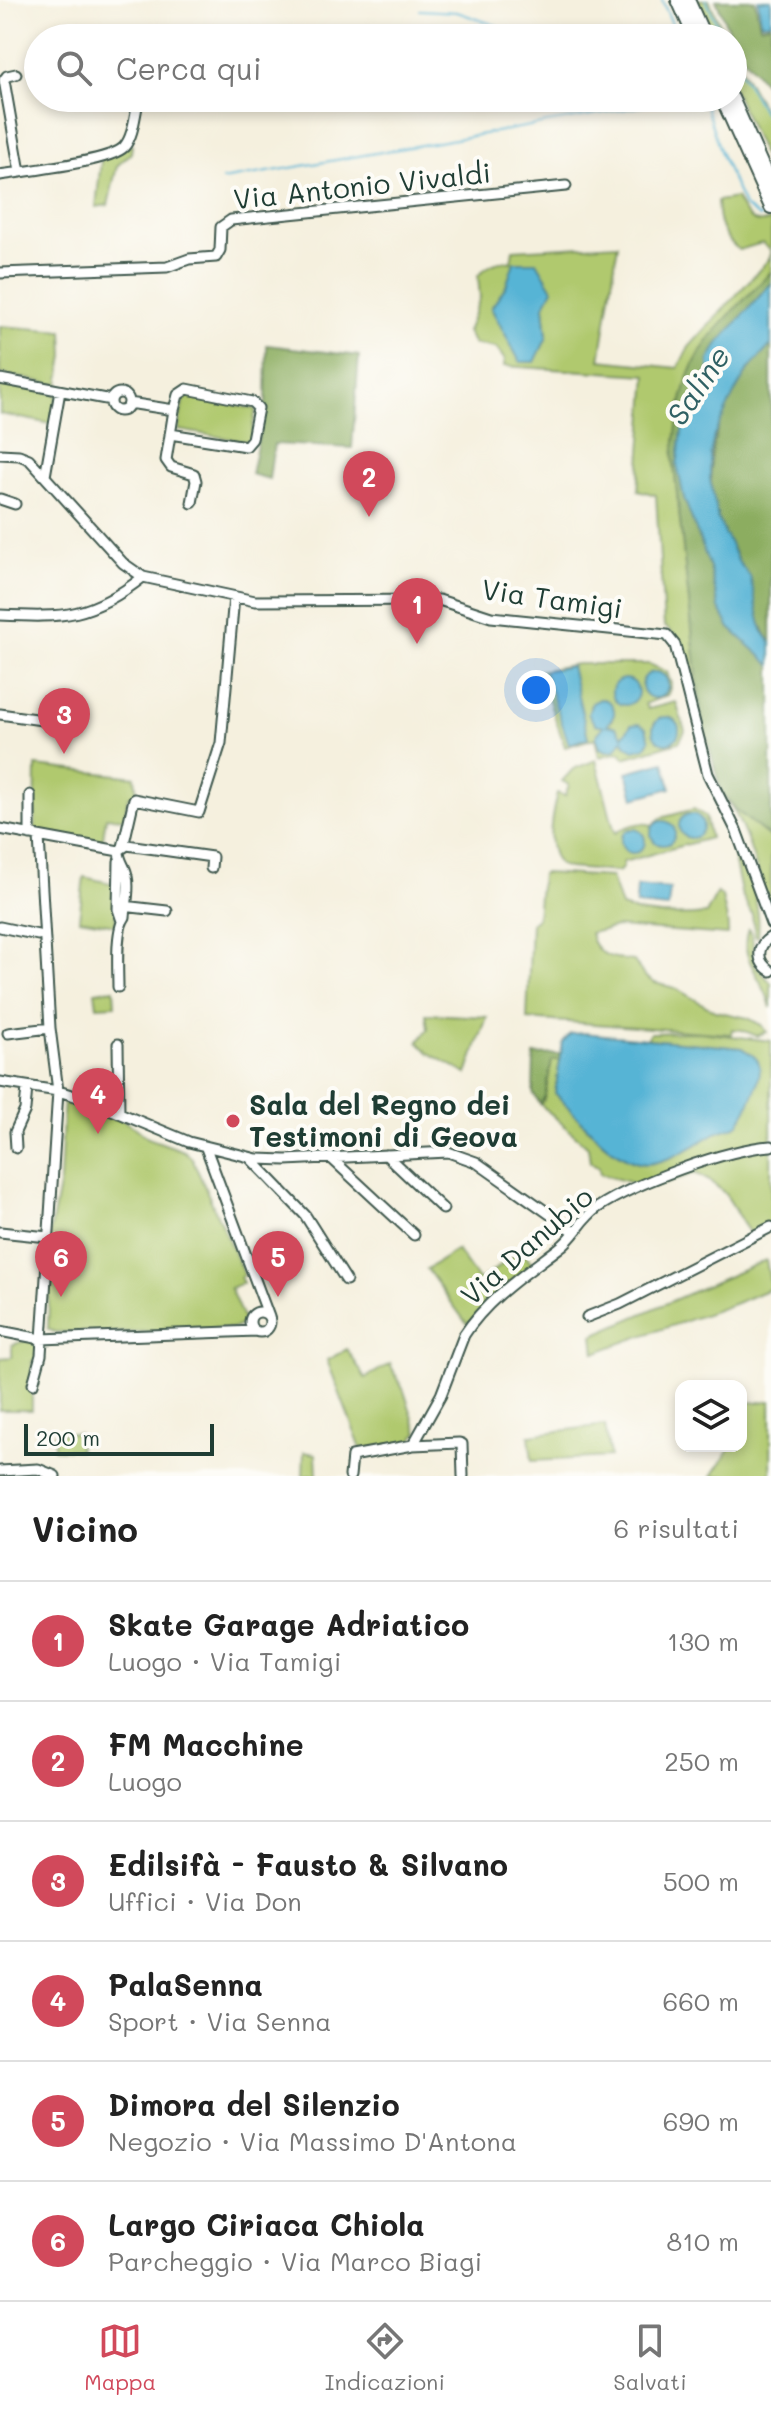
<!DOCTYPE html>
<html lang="it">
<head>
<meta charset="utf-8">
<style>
	body { margin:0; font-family:Mali,sans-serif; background:#f6f6f6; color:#222 }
	.controls { position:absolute; right:24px; bottom:24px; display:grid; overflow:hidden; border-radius:16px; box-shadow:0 4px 12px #0003 }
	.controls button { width:72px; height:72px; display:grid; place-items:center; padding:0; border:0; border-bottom:2px solid #e0e0e0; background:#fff; color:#222; font:40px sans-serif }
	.scale { position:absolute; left:24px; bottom:20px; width:190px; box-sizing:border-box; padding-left:8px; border:4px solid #1f3d34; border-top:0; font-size:22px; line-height:28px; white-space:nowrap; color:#1f3d34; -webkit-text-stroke:6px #fdfcf7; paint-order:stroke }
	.you { position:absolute; left:536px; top:690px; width:28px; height:28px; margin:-20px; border:6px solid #fff; border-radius:50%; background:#1a73e8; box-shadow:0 0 0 12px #1a73e833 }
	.badge { display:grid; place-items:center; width:52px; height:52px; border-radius:50%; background:#d1495b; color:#fff; font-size:26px; font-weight:700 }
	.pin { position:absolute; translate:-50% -66px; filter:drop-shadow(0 2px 4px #0008) }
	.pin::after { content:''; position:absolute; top:42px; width:28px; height:24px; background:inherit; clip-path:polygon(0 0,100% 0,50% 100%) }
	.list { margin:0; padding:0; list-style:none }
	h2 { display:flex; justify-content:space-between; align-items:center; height:104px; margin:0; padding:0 32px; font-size:34px }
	h2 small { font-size:26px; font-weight:400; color:#767676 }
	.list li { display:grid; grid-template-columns:52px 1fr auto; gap:24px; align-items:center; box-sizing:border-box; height:120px; padding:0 32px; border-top:2px solid #e0e0e0 }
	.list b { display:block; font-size:30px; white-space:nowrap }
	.list p { margin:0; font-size:26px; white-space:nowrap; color:#767676 }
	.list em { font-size:26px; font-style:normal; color:#767676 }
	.icon { flex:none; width:44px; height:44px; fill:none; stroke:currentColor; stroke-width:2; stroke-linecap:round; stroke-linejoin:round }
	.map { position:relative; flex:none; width:771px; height:1476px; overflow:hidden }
	.search { position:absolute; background:#fff; box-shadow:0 4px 12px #0003; left:24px; right:24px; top:24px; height:88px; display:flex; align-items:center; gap:20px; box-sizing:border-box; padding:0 28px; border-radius:44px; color:#767676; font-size:30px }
	.sheet { height:824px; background:#fff }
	nav { display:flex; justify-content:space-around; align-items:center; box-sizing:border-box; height:112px; border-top:2px solid #e0e0e0; background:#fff; font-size:22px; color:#767676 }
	nav a { display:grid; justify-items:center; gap:4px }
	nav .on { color:#d1495b }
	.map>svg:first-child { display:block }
	.green { fill:#b0c96e; stroke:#688351; stroke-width:2; fill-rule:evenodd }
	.forest { fill:#8cad61; stroke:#56754a; stroke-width:2 }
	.water { fill:#57b4d5; stroke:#3b7884; stroke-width:2 }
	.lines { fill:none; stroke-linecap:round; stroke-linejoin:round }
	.stream { stroke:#57b4d5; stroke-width:2 }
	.minor-casing { stroke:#3f584e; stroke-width:13 }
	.highway-casing { stroke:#3f584e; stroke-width:16 }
	.minor { stroke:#fff; stroke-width:9 }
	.highway { stroke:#fff; stroke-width:12 }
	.poi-dot { fill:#d1495b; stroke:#fdfcf7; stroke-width:3 }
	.labels { text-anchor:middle; stroke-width:8; stroke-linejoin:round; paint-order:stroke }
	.street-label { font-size:28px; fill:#1f3d34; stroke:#fdfcf7 }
	.poi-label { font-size:28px; font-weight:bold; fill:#1f3d34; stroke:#fdfcf7; text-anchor:start }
	.water-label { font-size:30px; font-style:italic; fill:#306164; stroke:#fdfcf7 }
</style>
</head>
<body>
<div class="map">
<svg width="771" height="1476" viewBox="0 0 771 1476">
	<rect width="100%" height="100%" fill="#fdfcf7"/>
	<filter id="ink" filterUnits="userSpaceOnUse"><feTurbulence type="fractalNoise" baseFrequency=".0125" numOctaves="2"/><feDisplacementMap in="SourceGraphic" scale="16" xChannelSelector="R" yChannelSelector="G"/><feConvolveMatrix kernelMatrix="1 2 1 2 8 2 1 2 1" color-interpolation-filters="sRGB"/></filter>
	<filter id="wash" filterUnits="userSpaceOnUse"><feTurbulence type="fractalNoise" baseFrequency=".006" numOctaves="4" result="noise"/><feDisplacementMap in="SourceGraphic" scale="32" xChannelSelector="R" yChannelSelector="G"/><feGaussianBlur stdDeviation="1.8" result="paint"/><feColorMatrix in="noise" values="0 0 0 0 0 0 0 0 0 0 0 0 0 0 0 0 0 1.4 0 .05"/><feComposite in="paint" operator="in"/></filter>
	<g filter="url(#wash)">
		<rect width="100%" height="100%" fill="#f5f0de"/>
		<!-- green -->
		<path class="green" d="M693 0H709L726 38H710Z
			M733 54 771 124V174L733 88Z
			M132 145 131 153 117 166 108 205 96 207 102 151Z
			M736 198C744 214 752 228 771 220V272L701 351 673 457 702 720C695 688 694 646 664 626L656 495 638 490 647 375 504 366 505 360 496 348 474 344 467 332 480 298 478 276C487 266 498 259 511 262L513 250 618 244 600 360 678 368 689 347 770 258 771 250 762 243 739 250C721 235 718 224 717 201ZM507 286 544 306 547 337 491 308Z
			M0 326 63 331 64 356 59 385 0 374Z
			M0 383 57 394 52 424 0 414Z
			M184 396 256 409 250 442 178 430Z
			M577 664H649L667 672 671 684 668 695 645 704 648 709 676 702 685 731 679 742 624 758 620 752 599 757 595 738 565 747 539 671ZM570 666 588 737 570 744 545 671ZM657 672 664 676 668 687 664 695 652 698 643 691ZM600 699C613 700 618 711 610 722L590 706ZM669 717C681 722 682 734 672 742L653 731 654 723ZM612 725 615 750 607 751 597 744 596 736 604 726ZM631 725 650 740 646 747 634 750 627 746 624 735Z
			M596 760 615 833C625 826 641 821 652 825L661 818 694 809 705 816 710 838 623 862V868L618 872 568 868 559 865C544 845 552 815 557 793L565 796 569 785 562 781 573 769ZM688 814 703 827 696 836H685L680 830V822ZM663 822 673 839 668 844 660 845 651 834 656 824Z
			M36 766 135 777 137 795 128 797 124 819 106 817 102 845 35 832Z
			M721 792 737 811 771 838V911L748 842 735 812Z
			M736 847C751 867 761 913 758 937L755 936 752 915 741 893 732 848Z
			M544 873 611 877 621 907C648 917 677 917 706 914L717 893 722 896C724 910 729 921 728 935L617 927 590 933C594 956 614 959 634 961L644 976 655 983 675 988 715 1011 748 1018 763 1026 767 1032 757 1036 742 1030 732 1029 731 1034 527 1019 531 923 537 918 541 874Z
			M84 877 115 884 116 925 79 919Z
			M748 929 752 935 755 964 771 983V1008C766 980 737 959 748 929Z
			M114 989 115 1005 97 1006 95 992Z
			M426 1014 487 1017 467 1074 428 1052 418 1042 428 1029Z
			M699 1032 771 1041V1227L752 1236C727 1205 737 1194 695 1173L649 1188 600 1174 599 1167 590 1162 588 1147 540 1104 544 1100 552 1060H560L555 1093C576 1115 619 1171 653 1163 674 1159 692 1147 710 1136 719 1130 729 1130 739 1124L742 1048 647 1039 650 1033Z
			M64 1098 94 1104 136 1128 148 1138 184 1151 192 1158 244 1275 240 1277 243 1283 230 1288 245 1323 235 1328 89 1334 88 1332H54L48 1329 51 1249 48 1244 60 1181Z
			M457 1250 479 1281 522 1250 534 1266 467 1324 427 1269Z
			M766 1260 771 1288C716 1314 652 1330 595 1353L593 1335Z
			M29 1339 36 1341 38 1360 32 1361V1410H0V1358L12 1357V1345Z
			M347 1349 365 1378 390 1364 404 1391 418 1433 409 1443 361 1449 327 1360Z
			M771 1401V1476H712L732 1446H741C741 1429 746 1422 744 1403Z
			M605 1425 610 1457 532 1461 529 1435Z
			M78 1433 79 1450 54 1449V1434Z
			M304 1452 316 1454 317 1476H303Z"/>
		<!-- forest -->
		<path class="forest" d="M716 0H755L760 26 771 24V98H768V88L735 46Z
			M771 272V283L717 345 709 370 684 418 677 465 684 498 710 567 719 608 730 628 771 665V838L737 811 721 792 702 720 673 457C677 422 682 382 701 351 719 322 748 297 771 272Z
			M267 345 359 356 352 448 274 444 269 479 251 474 266 401Z
			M771 345V474L765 476 771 487V643C756 620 749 589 739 563 733 547 723 534 718 518 697 453 724 391 771 345Z
			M561 1054 560 1060H552L545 1096 540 1104 533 1093 534 1055Z"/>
		<!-- water -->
		<path class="water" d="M758 0H771V22L761 23Z
			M514 262H537L553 289 544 306 547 337 535 362H520L491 308 506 286Z
			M771 283V345L748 370 735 392 714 435 710 455V479L718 519 739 563 750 576 762 630 771 643V665L730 628 719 608 710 567 684 498 677 465 684 418 709 370V360L717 345Z
			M571 666 588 738 569 744 544 671Z
			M642 685a13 13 0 1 1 26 0a13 13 0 1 1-26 0Z
			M612 692a13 13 0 1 1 26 0a13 13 0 1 1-26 0Z
			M600 699C609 699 615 705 614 715L607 725 616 727 623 736 631 725 639 724 646 728 650 740 646 747 634 750 627 746 623 739 615 750 607 751 600 748 596 736 604 726 595 724 588 714 592 703Z
			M653 730a13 13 0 1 1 26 0a13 13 0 1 1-26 0Z
			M664 762 671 788 634 798 627 772Z
			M679 826a12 12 0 1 1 24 0a12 12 0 1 1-24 0Z
			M651 833a12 12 0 1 1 24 0a12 12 0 1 1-24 0Z
			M621 841a12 12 0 1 1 24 0a12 12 0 1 1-24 0Z
			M637 886 670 889 668 908 636 905Z
			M584 1033 742 1048C747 1052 755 1055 758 1061 766 1074 746 1112 739 1124 729 1130 719 1130 710 1136 692 1147 674 1159 653 1163 619 1171 576 1114 555 1093L563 1042 570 1034Z"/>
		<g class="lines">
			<!-- stream -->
			<path class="stream" d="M662 0 678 38
				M706 0 723 38
				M420 10 457 12 533 38
				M733 59 771 126
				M699 98H703L721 154 744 206 759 217 771 213
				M222 180 689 98"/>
		</g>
	</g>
	<g filter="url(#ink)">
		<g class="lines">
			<!-- minor casing -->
			<g class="minor-casing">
				<path id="minor" d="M16 74 7 76 4 80 20 172
					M0 175C24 171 110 162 124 147 134 136 135 112 139 98
					M0 273 167 267 189 259 216 257 220 250 221 227 231 220 566 186
					M0 379 111 400
					M111 402a9 9 0 1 1 18 0a9 9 0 1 1-18 0Z
					M129 403 174 410 178 395 187 389 252 402 258 408 252 439 246 446 170 434
					M174 410 166 460 171 467 194 474 196 481 192 503
					M0 454 19 455 29 459 123 563 143 577 255 601 439 600 491 617 667 635 675 645 708 774 736 830 771 924
					M45 476 60 391
					M0 499 15 504
					M0 615C64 618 91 618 143 577
					M0 714 49 721
					M30 795V835
					M0 829 119 851C119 862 126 866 127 876 130 889 126 904 125 917 115 929 118 970 118 987
					M123 847 134 799 199 812 221 743 234 597
					M121 849 127 845 212 857 211 868
					M119 861 118 909 122 921
					M123 906 167 911
					M0 927 38 935
					M771 937C756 946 756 962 771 971
					M8 1033 50 1028
					M118 1044 119 1113
					M0 1082 58 1091 88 1100 189 1142 257 1159 286 1160 448 1152 476 1162 575 1232
					M16 1148 15 1132 25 1110 27 1087
					M206 1148 269 1317
					M386 1155 443 1209
					M250 1158 305 1215 346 1280
					M331 1158 414 1235
					M0 1232 48 1237
					M250 1322a10 10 0 1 1 20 0a10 10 0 1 1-20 0Z
					M587 1317 620 1304 771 1227
					M0 1331 41 1339 256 1331
					M33 1384 41 1355 58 1091 50 1028 39 837
					M413 1445 441 1395 464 1335C487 1299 525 1274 559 1248 575 1237 581 1219 597 1208 635 1183 726 1149 771 1146
					M0 1471 38 1469 55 1476
					M350 1476 352 1456 413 1445 459 1443 462 1444 463 1476"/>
			</g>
			<!-- highway casing -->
			<g class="highway-casing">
				<path id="highway" d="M678 0 695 38
					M688 0 705 38
					M722 98 771 207
					M732 98 771 186"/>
			</g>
			<!-- minor -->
			<use href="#minor" class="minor"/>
			<!-- highway -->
			<use href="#highway" class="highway"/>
		</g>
	</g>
	<!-- markers -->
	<circle class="poi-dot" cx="233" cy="1121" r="8"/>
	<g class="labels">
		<!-- street labels -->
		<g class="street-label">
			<text transform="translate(362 186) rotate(-6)" y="10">Via Antonio Vivaldi</text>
			<text transform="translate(552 599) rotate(8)" y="10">Via Tamigi</text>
			<text transform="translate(527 1246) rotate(-41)" y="10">Via Danubio</text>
		</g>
		<!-- poi labels -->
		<g class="poi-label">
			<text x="249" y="1115">Sala del Regno dei<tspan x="249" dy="32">Testimoni di Geova</tspan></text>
		</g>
		<!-- water labels -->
		<g class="water-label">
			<text transform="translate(699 386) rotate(-56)" y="10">Saline</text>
		</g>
	</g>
</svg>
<div class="controls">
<button><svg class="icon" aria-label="layers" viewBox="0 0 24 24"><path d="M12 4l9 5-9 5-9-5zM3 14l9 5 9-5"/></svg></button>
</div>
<div class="scale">200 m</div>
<div class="you"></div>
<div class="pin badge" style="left:417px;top:644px">1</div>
<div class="pin badge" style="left:369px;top:517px">2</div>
<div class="pin badge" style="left:64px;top:754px">3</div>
<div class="pin badge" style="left:98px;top:1134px">4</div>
<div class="pin badge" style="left:278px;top:1297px">5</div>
<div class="pin badge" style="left:61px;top:1297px">6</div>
<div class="search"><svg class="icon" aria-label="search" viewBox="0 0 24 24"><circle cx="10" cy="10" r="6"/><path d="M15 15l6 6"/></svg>Cerca qui</div>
</div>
<section class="sheet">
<h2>Vicino<small>6 risultati</small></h2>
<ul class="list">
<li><span class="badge">1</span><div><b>Skate Garage Adriatico</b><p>Luogo · Via Tamigi</p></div><em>130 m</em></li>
<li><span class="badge">2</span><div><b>FM Macchine</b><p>Luogo</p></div><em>250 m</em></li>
<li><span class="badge">3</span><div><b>Edilsifà - Fausto &amp; Silvano</b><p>Uffici · Via Don</p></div><em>500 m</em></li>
<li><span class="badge">4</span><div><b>PalaSenna</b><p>Sport · Via Senna</p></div><em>660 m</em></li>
<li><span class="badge">5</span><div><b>Dimora del Silenzio</b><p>Negozio · Via Massimo D'Antona</p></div><em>690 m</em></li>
<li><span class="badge">6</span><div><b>Largo Ciriaca Chiola</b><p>Parcheggio · Via Marco Biagi</p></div><em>810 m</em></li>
</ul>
</section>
<nav>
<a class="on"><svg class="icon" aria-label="map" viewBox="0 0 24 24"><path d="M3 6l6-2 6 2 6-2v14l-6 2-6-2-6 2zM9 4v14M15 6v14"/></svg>Mappa</a>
<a><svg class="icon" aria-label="directions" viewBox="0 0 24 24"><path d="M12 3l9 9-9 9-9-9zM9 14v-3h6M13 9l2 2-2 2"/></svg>Indicazioni</a>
<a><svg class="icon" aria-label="saved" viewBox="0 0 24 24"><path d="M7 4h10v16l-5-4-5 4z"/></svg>Salvati</a>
</nav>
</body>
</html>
